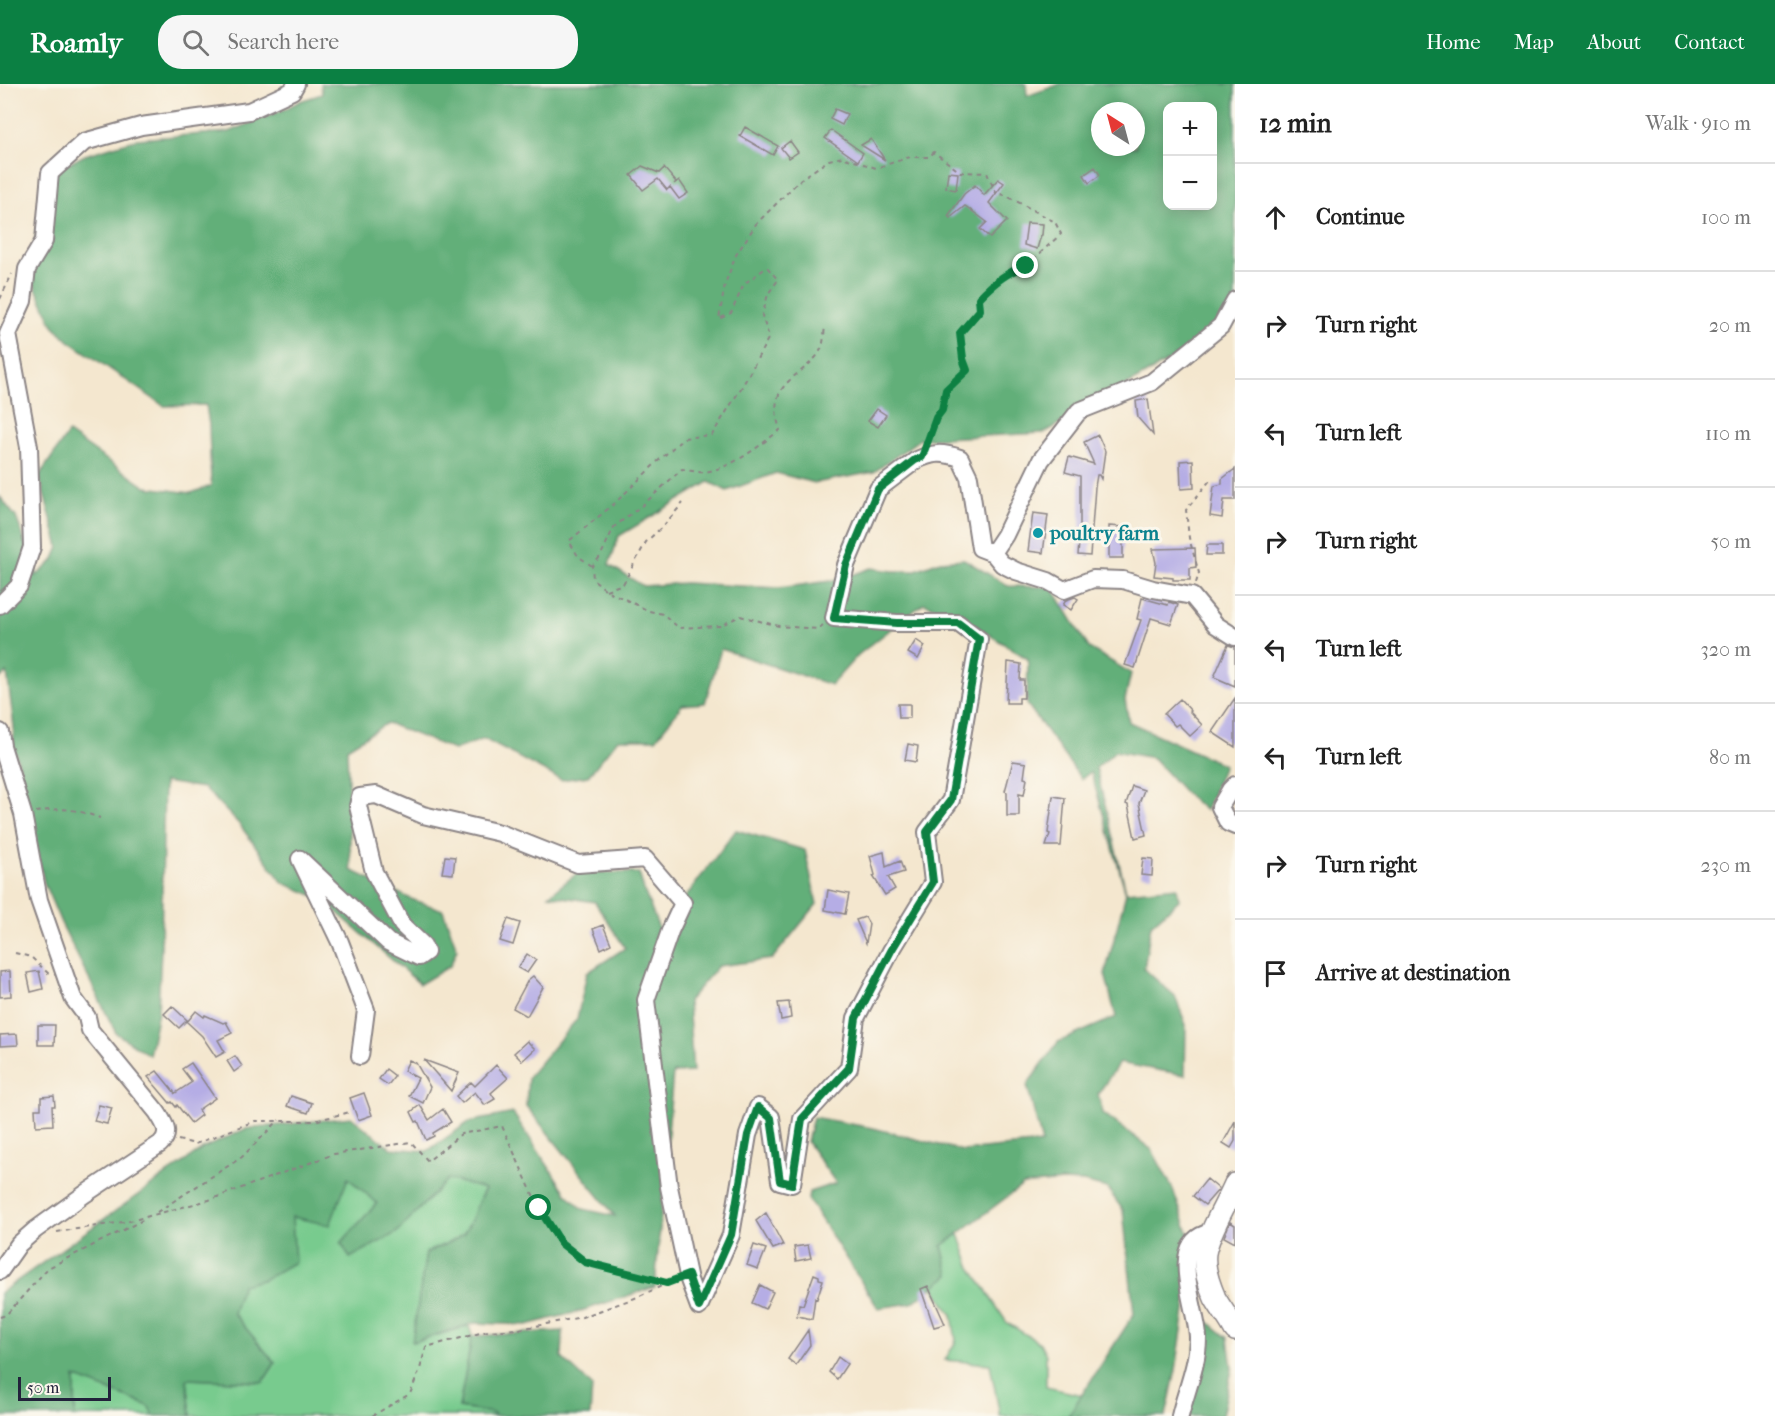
<!DOCTYPE html>
<html lang="en">
<head>
<meta charset="utf-8">
<style>
	body { margin:0; font-family:"IM FELL French Canon",serif; background:#f6f6f6; color:#222 }
	.controls { position:absolute; right:18px; top:18px; display:grid; overflow:hidden; border-radius:12px; box-shadow:0 3px 15px #0003 }
	.controls button { width:54px; height:54px; display:grid; place-items:center; padding:0; border:0; border-bottom:2px solid #e0e0e0; background:#fff; color:#222; font:30px sans-serif }
	.compass { position:absolute; left:1091px; top:18px; width:54px; height:54px; border-radius:50%; background:#fff; box-shadow:0 3px 15px #0003; rotate:324deg }
	.scale { position:absolute; left:18px; bottom:15px; width:93px; box-sizing:border-box; padding-left:6px; border:3px solid #22223b; border-top:0; font-size:16px; line-height:21px; white-space:nowrap; color:#22223b; -webkit-text-stroke:4px #fbf7ec; paint-order:stroke }
	.stop { position:absolute; width:18px; height:18px; margin:-14px; border:4px solid #0b8043; border-radius:50%; background:#fff }
	.stop.end { background:#0b8043; border-color:#fff; box-shadow:0 2px 6px #0008 }
	.list { margin:0; padding:0; list-style:none }
	h2 { display:flex; justify-content:space-between; align-items:center; height:78px; margin:0; padding:0 24px; font-size:26px }
	h2 small { font-size:20px; font-weight:400; color:#767676 }
	.list li { display:grid; grid-template-columns:39px 1fr auto; gap:18px; align-items:center; box-sizing:border-box; height:108px; padding:0 24px; border-top:2px solid #e0e0e0 }
	.list b { display:block; font-size:22px; white-space:nowrap }
	.list em { font-size:20px; font-style:normal; color:#767676 }
	.icon { flex:none; width:33px; height:33px; fill:none; stroke:currentColor; stroke-width:2; stroke-linecap:round; stroke-linejoin:round }
	.map { position:relative; flex:none; width:1235px; height:1332px; overflow:hidden }
	header { display:flex; align-items:center; gap:36px; box-sizing:border-box; height:84px; padding:0 30px; background:#0b8043; color:#fff }
	header strong { font-size:28px }
	nav { display:flex; gap:33px; margin-inline-start:auto; font-size:21px }
	.search { width:420px; height:54px; background:#f6f6f6; display:flex; align-items:center; gap:15px; box-sizing:border-box; padding:0 21px; border-radius:24px; color:#767676; font-size:22px }
	main { display:flex }
	aside { flex:1; background:#fff }
	.map>svg:first-child { display:block }
	.green { fill:#78cb8e; stroke:#4d7664; stroke-width:1.5 }
	.forest { fill:#62af79; stroke:#42685a; stroke-width:1.5; fill-rule:evenodd }
	.building { fill:#b5ade5 }
	.lines { fill:none; stroke-linecap:round; stroke-linejoin:round }
	.minor-casing { stroke:#8b8485; stroke-width:20 }
	.major-casing { stroke:#8b8485; stroke-width:24 }
	.path { stroke:#8b8485; stroke-width:2; stroke-dasharray:4.5 4.5; stroke-linecap:butt }
	.minor { stroke:#fff; stroke-width:16 }
	.major { stroke:#fff; stroke-width:21 }
	.route { stroke:#0b8043; stroke-width:8 }
	.culture-dot { fill:#0f9aa8; stroke:#fbf7ec; stroke-width:2 }
	.labels { text-anchor:middle; stroke-width:6; stroke-linejoin:round; paint-order:stroke }
	.culture-label { font-size:20px; font-weight:bold; fill:#0d838f; stroke:#fbf7ec; text-anchor:start }
</style>
</head>
<body>
<header>
<strong>Roamly</strong>
<div class="search"><svg class="icon" aria-label="search" viewBox="0 0 24 24"><circle cx="10" cy="10" r="6"/><path d="M15 15l6 6"/></svg>Search here</div>
<nav><a>Home</a><a>Map</a><a>About</a><a>Contact</a></nav>
</header>
<main>
<div class="map">
<svg width="1235" height="1332" viewBox="0 0 1235 1332">
	<rect width="100%" height="100%" fill="#fbf7ec"/>
	<filter id="ink" filterUnits="userSpaceOnUse"><feTurbulence type="fractalNoise" baseFrequency=".0167" numOctaves="2"/><feDisplacementMap in="SourceGraphic" scale="12" xChannelSelector="R" yChannelSelector="G"/><feConvolveMatrix kernelMatrix="1 2 1 2 8 2 1 2 1" color-interpolation-filters="sRGB"/></filter>
	<filter id="wash" filterUnits="userSpaceOnUse"><feTurbulence type="fractalNoise" baseFrequency=".008" numOctaves="4" result="noise"/><feDisplacementMap in="SourceGraphic" scale="24" xChannelSelector="R" yChannelSelector="G"/><feGaussianBlur stdDeviation="1.35" result="paint"/><feColorMatrix in="noise" values="0 0 0 0 0 0 0 0 0 0 0 0 0 0 0 0 0 1.4 0 .05"/><feComposite in="paint" operator="in"/></filter>
	<g filter="url(#wash)">
		<rect width="100%" height="100%" fill="#f4e7cf"/>
		<!-- green -->
		<path class="green" d="M348 1094 378 1119 341 1159 396 1149 448 1095 485 1105C476 1119 474 1136 464 1149 459 1156 435 1164 426 1169L413 1258 469 1242 472 1252 459 1324 494 1329 493 1332H191L187 1295 263 1298 275 1279 233 1229 242 1200 265 1195 292 1133Z
			M959 1150 970 1182 1007 1239 1040 1259 1046 1271V1303L1082 1311 1068 1332H1000L990 1280 945 1276 956 1257 952 1231 933 1203 949 1191 942 1162Z
			M75 1293 149 1322 154 1332H75Z"/>
		<!-- forest -->
		<path class="forest" d="M321 0H1026L1027 12 1060 0H1235V235L1155 285 1044 349 920 355 874 388 815 399 776 389 727 407 709 398 619 452 609 481 643 502 685 499 779 504 838 496 871 484 893 487H913L940 477 964 475 1008 502 1052 503 1089 564 1131 589 1125 616 1129 638 1224 681 1206 727 1185 709 1153 674 1115 667 1096 684 1126 808 1177 803 1179 816 1151 841 1144 885 1175 912 1186 941 1185 991 1119 979 1098 1010 1103 1029 1152 1066 1172 1103 1192 1159 1186 1220 1176 1286 1166 1332H1068L1134 1230 1123 1126 1107 1104 1083 1098 1063 1097 1023 1101 942 1162 949 1191 912 1219 878 1224 808 1115 809 1108 836 1099 807 1058 813 1033 873 1044 963 1067 1042 1059 1027 1001 1058 958 1116 933 1105 890 1126 809 1091 688 1081 695 1027 620 1028 575 966 536 924 519 858 571 831 601 721 565 705 619 682 621 656 655H618L588 692 561 696 484 655 454 666 387 639 347 664 351 786 411 815 443 826 457 865 450 882 420 900 320 814 283 799 239 740 204 704 164 698 161 866 158 928 149 971 116 949 61 839 44 799 22 706 20 683 13 663 14 643 7 589 0 594V413L16 433 36 487V492L53 477 59 463 39 392 68 349 146 403 191 409 211 402 209 341 206 321 164 322 69 257 53 241 27 185 33 170 42 105 50 89 85 71 137 55 229 48 285 25 300 17 322 10ZM1168 22H1212V122H1168ZM1100 27H1136V63H1100Z
			M736 746 805 766 817 820 772 875 718 882 688 917 693 988 673 989 655 1203 581 1227 527 1241 475 1239 412 1258 426 1169C435 1164 459 1156 464 1149 474 1136 476 1119 485 1105L448 1095 396 1149 350 1174 341 1159 377 1119 348 1094 330 1141 292 1133 295 1178 265 1195 242 1201 233 1229 275 1279 263 1298 187 1295 191 1332H154L149 1322 75 1293V1332H0V1209L204 1064 245 1045 351 1033 391 1064 427 1067 469 1038 513 1029 566 1109 583 1125 615 1132 526 1022 528 993 577 935 587 889 625 864 595 818 549 811 579 788 639 789 645 809 660 847Z
			M1201 1232 1228 1254 1232 1285 1222 1332H1185Z
			M563 1247 562 1274 592 1302 590 1332H493L494 1329 459 1324 472 1252Z"/>
		<g id="blocks">
			<!-- building -->
			<path class="building" d="M835 25 847 30 842 41 830 35Z
				M745 43 778 62 773 71 740 52Z
				M831 46 863 69 858 77 825 54Z
				M871 55 885 76 861 61Z
				M790 57 798 68 789 74 781 64Z
				M642 82 659 89 664 84 676 98 674 100 679 96 688 109 679 115 670 103 667 106 658 95 643 106 631 91Z
				M1095 83 1100 91 1089 99 1084 91Z
				M948 88 958 89 956 106 946 104Z
				M998 95 1004 99 989 119 1007 137 990 154 980 145 987 138 965 122 950 134 948 132 964 110 975 101 984 111Z
				M1027 139 1043 140 1042 151H1041L1037 165 1024 161Z
				M1148 315 1153 351 1138 334 1136 317Z
				M877 325 886 331 878 343 868 337Z
				M1098 351 1105 367 1101 395 1099 391H1097L1095 403 1090 472 1078 471 1080 446V392L1065 388 1069 373 1094 380 1084 358Z
				M1193 376 1194 404 1181 405 1180 377Z
				M1235 385V416H1224L1222 434 1210 432 1214 402 1222 400V395Z
				M1033 429 1048 431 1043 469 1028 467Z
				M1109 442 1123 443V474H1109Z
				M1207 461H1222V471H1206Z
				M1195 464 1196 483 1190 484V496H1173V494L1154 492 1156 479 1153 465Z
				M1075 513 1078 515 1071 526 1063 521 1066 516Z
				M1142 514 1168 521 1169 518 1178 521 1171 540 1151 534 1135 584 1125 581 1141 536 1137 535Z
				M916 556 925 562 918 575 908 569Z
				M1228 561 1235 563V602L1214 593Z
				M1008 578 1021 580 1020 596H1024V614H1019V619H1006Z
				M1235 614V663L1212 648Z
				M1180 615 1191 627 1190 628 1202 641 1190 652 1178 640 1175 642 1164 630Z
				M898 620H910V634H899Z
				M908 660 918 662 916 678 905 676Z
				M1013 677 1026 679 1024 694 1027 695 1024 711 1019 710V732H1007V708L1005 707Z
				M1132 702 1144 706 1139 719 1146 751 1135 754 1128 721 1126 720Z
				M1053 712 1065 714 1061 762H1046L1050 750 1048 749Z
				M884 768 886 783 900 777 904 788 888 793 895 805 885 811 873 792 875 791 870 772Z
				M445 772 455 773 453 790 442 789Z
				M1143 774 1153 775 1152 792 1141 791Z
				M828 806 849 810 845 830 825 826Z
				M865 833 869 840 866 859 856 836Z
				M508 835 520 839 513 861 500 857Z
				M603 841 611 860 601 865 593 845Z
				M527 870 536 876 527 889 518 884Z
				M10 887 11 912 0 913V888Z
				M39 887 43 905 31 908 27 889Z
				M533 892 543 903 527 932 513 924 528 896Z
				M789 918 791 934 781 936 778 919Z
				M172 922 187 936 179 944 164 930Z
				M196 927 204 933 205 931 223 939 226 938 232 949 218 956 225 968 216 973 202 952 187 938Z
				M38 941H55L54 961H38Z
				M17 950 18 961 0 962V951Z
				M527 957 535 965 522 977 514 969Z
				M235 972 242 982 234 988 227 977Z
				M409 976 416 979 430 1003 423 1019 409 1012 418 994 404 987Z
				M424 976 459 989 451 1007Z
				M191 979 215 1014 198 1026 201 1031 191 1039 177 1021 176 1023 172 1018 170 1019 148 993 157 987 175 1009 174 1010 192 998 182 985Z
				M496 981 508 994 491 1009 495 1015 485 1021 475 1008 462 1019 456 1012 471 998 475 1002Z
				M386 985 395 992 388 1001 379 995Z
				M364 1009 372 1031 358 1036 350 1014Z
				M54 1012 55 1022H52L53 1041 36 1042 35 1025H41V1013Z
				M291 1012 312 1019 308 1029 287 1022Z
				M99 1021 112 1024 107 1040 94 1037Z
				M420 1021 429 1036 443 1025 451 1038 433 1049 434 1052 426 1056 418 1037 416 1038 411 1028Z
				M1235 1037V1057L1231 1064 1223 1059Z
				M1207 1095 1219 1105 1205 1121 1193 1112Z
				M766 1129 783 1161 773 1165 756 1137Z
				M1230 1138 1235 1141V1159L1224 1153Z
				M754 1161 766 1165 758 1185 747 1181Z
				M808 1161 811 1174 796 1177 794 1163Z
				M814 1190 819 1192V1195L823 1196 817 1215 815 1214 812 1235 797 1232 799 1220 803 1221Z
				M760 1201 773 1208 765 1225 752 1219Z
				M928 1202 945 1240 934 1243 921 1205Z
				M808 1246 810 1261 796 1281 788 1275Z
				M838 1273 847 1280 837 1295 829 1288Z"/>
		</g>
	</g>
	<g filter="url(#ink)">
		<use href="#blocks" fill-opacity="0" stroke="#8b8485" stroke-width="1.5"/>
		<g class="lines">
			<!-- minor casing -->
			<g class="minor-casing">
				<path id="minor" d="M993 469 1002 480 1016 487 1048 497 1064 506 1093 495 1123 496 1153 505 1192 512 1216 541 1235 553
					M0 521 19 502 32 463 29 363 8 250 23 217 27 185 44 157 50 89 84 58 141 42 249 27 292 7 296 0
					M0 648 2 662 23 730 39 816 73 914 87 933 90 946 157 1028C164 1039 172 1049 160 1060L85 1110 35 1146 19 1160 0 1187
					M1235 701 1230 706 1220 723 1228 739 1235 742
					M360 972 366 926 340 858 300 775 388 858 419 873 426 868 423 861 402 841 374 788 358 722 360 713 376 711 423 731 500 749 578 780 645 775 683 819 670 847 646 916 669 1103 689 1196 699 1223 731 1151 748 1051 758 1023 771 1033 780 1097 792 1100 802 1035 849 984 856 934 891 867 933 798 927 748 951 716 979 555 958 539H897L834 534 846 481 878 405 915 377C933 368 942 368 960 374L969 393 980 464 993 469 1005 451 1041 376 1079 327 1152 298 1221 242 1235 216
					M1180 1332C1186 1307 1198 1280 1198 1254 1198 1228 1168 1163 1205 1150L1211 1152"/>
			</g>
			<!-- major casing -->
			<g class="major-casing">
				<path id="major" d="M1235 1100C1226 1121 1209 1147 1205 1169 1203 1184 1209 1200 1215 1214 1221 1225 1229 1234 1235 1246"/>
			</g>
			<!-- path -->
			<path class="path" d="M0 215 12 190
				M592 482 578 472 569 457 614 420 657 378 684 354 712 351 743 301 769 253 762 232 768 210 778 196 767 183 744 200 731 229 719 235 725 200 736 171 756 140 801 95 829 76 842 73 876 84 910 73H929L934 68 960 88 987 89 996 109 1005 111 1055 138 1061 150 1026 182 1016 185 989 203 979 214 980 226 960 249 963 275 967 286 946 306 942 326 936 334 928 356
				M1196 499 1199 489 1189 454 1186 426 1211 395
				M606 506 623 500 646 458 665 440 683 419
				M823 541 818 545 779 542 740 532 720 542 679 544 663 530 649 527 606 506 593 495 592 482 600 473 614 443 645 419 682 385C689 386 698 389 705 388 734 383 758 363 780 346 771 316 778 304 802 286 809 280 817 274 821 265 824 259 824 249 825 242
				M36 728C63 723 75 725 100 734
				M15 869 31 873 50 891
				M178 1056 195 1060 255 1037H314L350 1028
				M157 1128 242 1073 279 1036
				M57 1148 130 1137 153 1131 209 1116 334 1070 411 1058 428 1077 461 1050 502 1042 539 1124 561 1159 584 1177 667 1199
				M0 1233 6 1231 48 1184 147 1134
				M372 1332 410 1310 420 1285 426 1263 488 1247 520 1245 582 1233 635 1214 675 1196"/>
			<!-- minor -->
			<use href="#minor" class="minor"/>
			<!-- major -->
			<use href="#major" class="major"/>
		</g>
	</g>
	<g class="lines" filter="url(#ink)">
		<!-- route -->
		<path class="route" d="M539 1124 561 1159 585 1178 667 1199 688 1191 699 1223 731 1151 748 1051 758 1023 771 1034 780 1097 792 1100 802 1035 849 984 856 934 891 867 933 798 927 748 951 716 979 555 958 539H897L834 534 846 481 878 405 915 376 922 373 936 334 942 326 946 306 967 286 963 275 960 249 980 226 979 214C992 200 1008 187 1026 182"/>
	</g>
	<!-- markers -->
	<circle class="culture-dot" cx="1038" cy="449" r="6"/>
	<g class="labels">
		<!-- culture labels -->
		<g class="culture-label">
			<text x="1050" y="456">poultry farm</text>
		</g>
	</g>
</svg>
<div class="controls">
<button>+</button>
<button>−</button>
</div>
<svg class="compass" viewBox="-18 -18 36 36"><path d="M0-13l5 13h-10z" fill="#e53935"/><path d="M0 13l5-13h-10z" fill="#767676"/></svg>
<div class="scale">50 m</div>
<div class="stop" style="left:539px;top:1124px"></div>
<div class="stop end" style="left:1026px;top:182px"></div>
</div>
<aside>
<h2>12 min<small>Walk · 910 m</small></h2>
<ul class="list">
<li><svg class="icon" aria-label="ahead" viewBox="0 0 24 24"><path d="M12 20V5M6 11l6-6 6 6"/></svg><div><b>Continue</b></div><em>100 m</em></li>
<li><svg class="icon" aria-label="right" viewBox="0 0 24 24"><path d="M7 20v-9h11M14 6l5 5-5 5"/></svg><div><b>Turn right</b></div><em>20 m</em></li>
<li><svg class="icon" aria-label="left" viewBox="0 0 24 24"><path d="M17 20v-9H6M10 6l-5 5 5 5"/></svg><div><b>Turn left</b></div><em>110 m</em></li>
<li><svg class="icon" aria-label="right" viewBox="0 0 24 24"><path d="M7 20v-9h11M14 6l5 5-5 5"/></svg><div><b>Turn right</b></div><em>50 m</em></li>
<li><svg class="icon" aria-label="left" viewBox="0 0 24 24"><path d="M17 20v-9H6M10 6l-5 5 5 5"/></svg><div><b>Turn left</b></div><em>320 m</em></li>
<li><svg class="icon" aria-label="left" viewBox="0 0 24 24"><path d="M17 20v-9H6M10 6l-5 5 5 5"/></svg><div><b>Turn left</b></div><em>80 m</em></li>
<li><svg class="icon" aria-label="right" viewBox="0 0 24 24"><path d="M7 20v-9h11M14 6l5 5-5 5"/></svg><div><b>Turn right</b></div><em>230 m</em></li>
<li><svg class="icon" aria-label="arrive" viewBox="0 0 24 24"><path d="M6 21V4h12l-3 4 3 4H6"/></svg><div><b>Arrive at destination</b></div></li>
</ul>
</aside>
</main>
</body>
</html>
